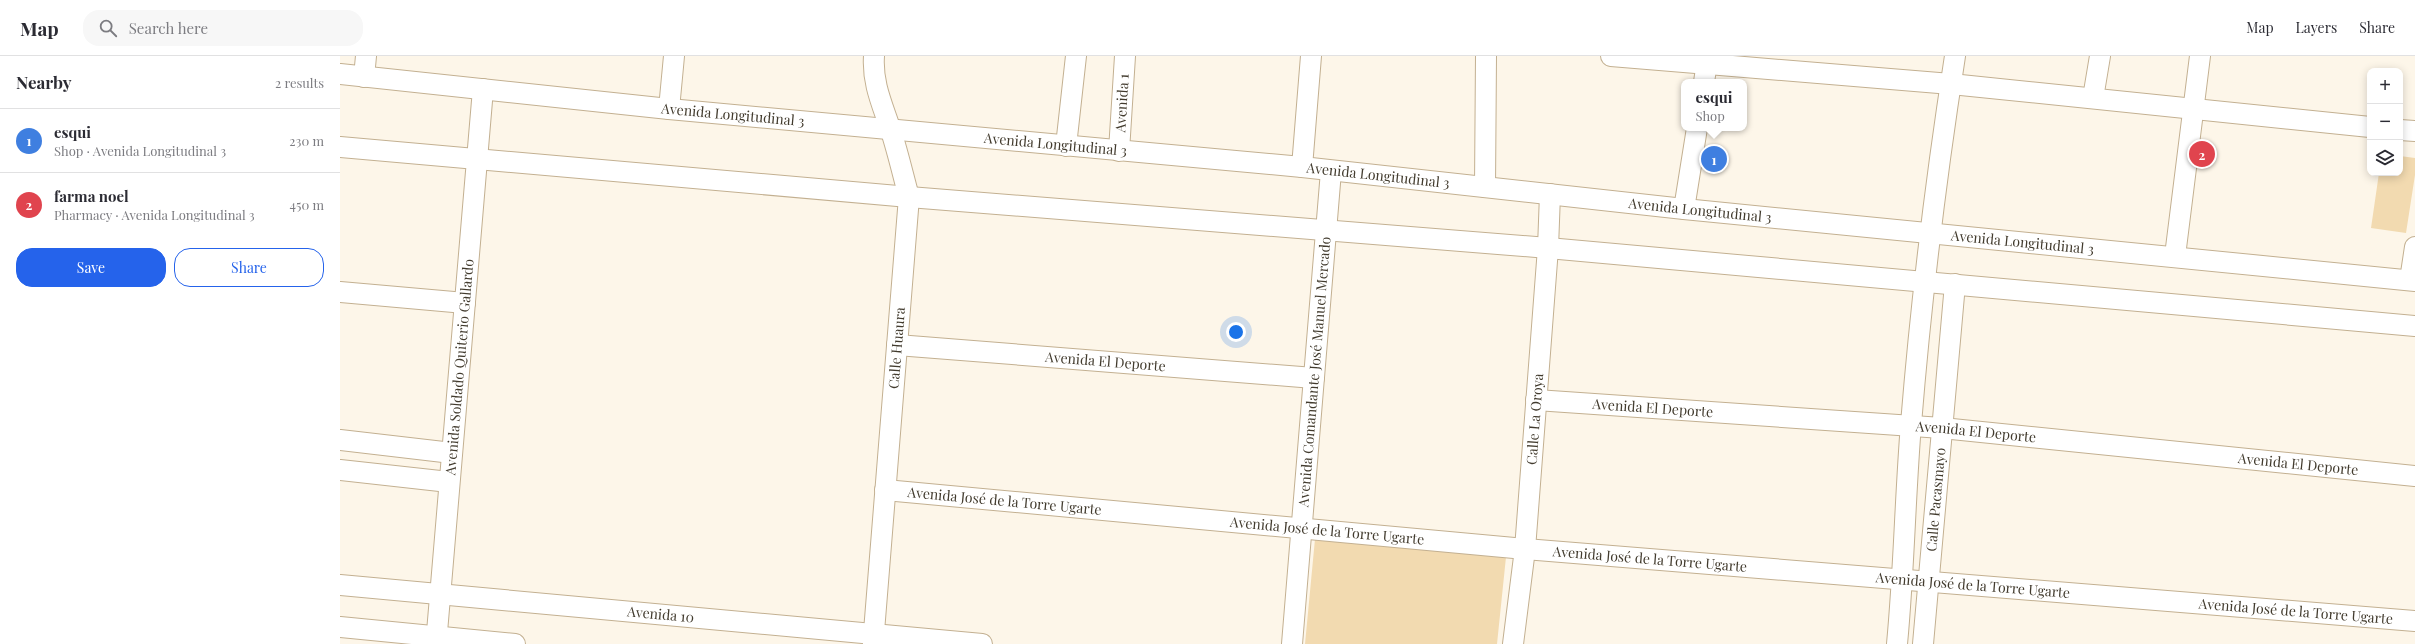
<!DOCTYPE html>
<html lang="en">
<head>
<meta charset="utf-8">
<style>
	body { margin:0; font-family:"Playfair Display",serif; background:#f7f7f7; color:#2b2b33 }
	.controls { position:absolute; right:12px; top:12px; display:grid; overflow:hidden; border-radius:8px; box-shadow:0 2px 10px #0003 }
	.controls button { width:36px; height:36px; display:grid; place-items:center; padding:0; border:0; border-bottom:1px solid #e1e1e2; background:#fff; color:#2b2b33; font:20px sans-serif }
	.you { position:absolute; left:896px; top:276px; width:14px; height:14px; margin:-10px; border:3px solid #fff; border-radius:50%; background:#1a73e8; box-shadow:0 0 0 6px #1a73e833 }
	.badge { display:grid; place-items:center; width:26px; height:26px; border-radius:50%; background:#2563eb; color:#fff; font-size:13px; font-weight:700 }
	.pin { position:absolute; translate:-50% -50%; border:2px solid #fff; box-shadow:0 1px 4px #0006 }
	.popup { position:absolute; left:1341px; top:23px; width:66px; height:52px; box-sizing:border-box; display:grid; place-content:center; border-radius:8px; background:#fff; filter:drop-shadow(0 1px 3px #0005); font-size:13px; white-space:nowrap; color:#7c7c81 }
	.popup b { font-size:15px; color:#2b2b33 }
	.popup::after { content:''; position:absolute; left:50%; top:100%; margin-left:-8px; border:8px solid transparent; border-top-color:#fff }
	.list { margin:0; padding:0; list-style:none }
	h2 { display:flex; justify-content:space-between; align-items:center; height:52px; margin:0; padding:0 16px; font-size:17px }
	h2 small { font-size:13px; font-weight:400; color:#7c7c81 }
	.list li { display:grid; grid-template-columns:26px 1fr auto; gap:12px; align-items:center; box-sizing:border-box; height:64px; padding:0 16px; border-top:1px solid #e1e1e2 }
	.list b { display:block; font-size:15px; white-space:nowrap }
	.list p { margin:0; font-size:13px; white-space:nowrap; color:#7c7c81 }
	.list em { font-size:13px; font-style:normal; color:#7c7c81 }
	.actions { display:flex; gap:8px; padding:12px 16px }
	.actions a { flex:1; padding:9px 0; border:1px solid #2563eb; border-radius:16px; text-align:center; font-size:14px; color:#2563eb }
	.actions .main { background:#2563eb; color:#fff }
	.icon { flex:none; width:22px; height:22px; fill:none; stroke:currentColor; stroke-width:2; stroke-linecap:round; stroke-linejoin:round }
	.map { position:relative; flex:none; width:2075px; height:588px; overflow:hidden }
	header { display:flex; align-items:center; gap:24px; box-sizing:border-box; height:56px; padding:0 20px; background:#fff; border-bottom:1px solid #e1e1e2 }
	header strong { font-size:19px }
	nav { display:flex; gap:22px; margin-inline-start:auto; font-size:14px }
	.search { width:280px; height:36px; background:#f7f7f7; display:flex; align-items:center; gap:10px; box-sizing:border-box; padding:0 14px; border-radius:16px; color:#7c7c81; font-size:15px }
	main { display:flex }
	aside { flex:1; background:#fff }
	.map>svg:first-child { display:block }
	.green { fill:#f2dab0 }
	.lines { fill:none; stroke-linecap:round; stroke-linejoin:round }
	.minor-casing { stroke:#c3b091; stroke-width:22 }
	.minor { stroke:#fff; stroke-width:20 }
	.labels { text-anchor:middle; stroke-width:3.5; stroke-linejoin:round; paint-order:stroke }
	.street-label { font-size:14px; fill:#423b2e; stroke:#fdf6e9 }
</style>
</head>
<body>
<header>
<strong>Map</strong>
<div class="search"><svg class="icon" aria-label="search" viewBox="0 0 24 24"><circle cx="10" cy="10" r="6"/><path d="M15 15l6 6"/></svg>Search here</div>
<nav><a>Map</a><a>Layers</a><a>Share</a></nav>
</header>
<main>
<aside>
<h2>Nearby<small>2 results</small></h2>
<ul class="list">
<li><span class="badge" style="background:#3f7fe0">1</span><div><b>esqui</b><p>Shop · Avenida Longitudinal 3</p></div><em>230 m</em></li>
<li><span class="badge" style="background:#e0444e">2</span><div><b>farma noel</b><p>Pharmacy · Avenida Longitudinal 3</p></div><em>450 m</em></li>
</ul>
<div class="actions"><a class="main">Save</a><a>Share</a></div>
</aside>
<div class="map">
<svg width="2075" height="588" viewBox="0 0 2075 588">
	<rect width="100%" height="100%" fill="#fdf6e9"/>
	<!-- green -->
	<path class="green" d="M2060 100 2075 102V119L2066 177 2031 172 2039 117H2060Z
		M975 483 1166 501 1157 588H965Z"/>
	<g class="lines">
		<!-- minor casing -->
		<g class="minor-casing">
			<g id="minor">
				<path d="M1271 0 1611 28 2030 71"/>
				<path id="s1" d="M0 18 329 53 962 111 1344 153 2075 225"/>
				<path d="M24 21 26 0"/>
				<path d="M1364 26 1368 0"/>
				<path d="M1753 42 1760 0"/>
				<path d="M329 53 334 0"/>
				<path d="M2060 74 2075 75"/>
				<path d="M726 90 736 0"/>
				<path d="M0 91 569 141 1208 192 2075 270"/>
				<path id="s2" d="M779 95 785 0"/>
				<path d="M962 111 971 0"/>
				<path d="M1145 131 1146 0"/>
				<path d="M1344 153 1357 72"/>
				<path d="M1835 200 1860 0"/>
				<path d="M2070 224 2075 191"/>
				<path d="M0 236 125 247"/>
				<path id="s3" d="M557 289 974 322"/>
				<path id="s4" d="M1196 344 1602 372 2075 420"/>
				<path d="M0 384 112 397"/>
				<path d="M0 414 109 426"/>
				<path id="s5" d="M545 434 1185 493 2075 565"/>
				<path id="s6" d="M0 529 642 588"/>
				<path d="M0 571 175 588"/>
				<path id="s7" d="M96 588 143 33"/>
				<path id="s8" d="M533 588 569 141C563 119 558 97 551 75 543 50 532 28 534 0"/>
				<path id="s9" d="M952 588 991 115"/>
				<path id="s10" d="M1173 588 1185 493 1208 192 1210 138"/>
				<path d="M1557 588C1564 515 1565 442 1571 368 1581 245 1596 122 1615 0"/>
				<path id="s11" d="M1583 588 1615 228"/>
			</g>
		</g>
		<!-- minor -->
		<use href="#minor" class="minor"/>
	</g>
	<g class="labels">
		<!-- street labels -->
		<g class="street-label">
			<text dy="5" stroke="none"><textPath href="#s2" startOffset="48">Avenida 1</textPath></text>
			<text dy="5" stroke="none"><textPath href="#s1" startOffset="395">Avenida Longitudinal 3</textPath></text>
			<text dy="5" stroke="none"><textPath href="#s1" startOffset="719">Avenida Longitudinal 3</textPath></text>
			<text dy="5" stroke="none"><textPath href="#s1" startOffset="1043">Avenida Longitudinal 3</textPath></text>
			<text dy="5" stroke="none"><textPath href="#s1" startOffset="1367">Avenida Longitudinal 3</textPath></text>
			<text dy="5" stroke="none"><textPath href="#s1" startOffset="1691">Avenida Longitudinal 3</textPath></text>
			<text dy="5" stroke="none"><textPath href="#s8" startOffset="297">Calle Huaura</textPath></text>
			<text dy="5" stroke="none"><textPath href="#s3" startOffset="209">Avenida El Deporte</textPath></text>
			<text dy="5" stroke="none"><textPath href="#s7" startOffset="278">Avenida Soldado Quiterio Gallardo</textPath></text>
			<text dy="5" stroke="none"><textPath href="#s9" startOffset="273">Avenida Comandante José Manuel Mercado</textPath></text>
			<text dy="5" stroke="none"><textPath href="#s4" startOffset="117">Avenida El Deporte</textPath></text>
			<text dy="5" stroke="none"><textPath href="#s10" startOffset="226">Calle La Oroya</textPath></text>
			<text dy="5" stroke="none"><textPath href="#s4" startOffset="441">Avenida El Deporte</textPath></text>
			<text dy="5" stroke="none"><textPath href="#s4" startOffset="765">Avenida El Deporte</textPath></text>
			<text dy="5" stroke="none"><textPath href="#s5" startOffset="120">Avenida José de la Torre Ugarte</textPath></text>
			<text dy="5" stroke="none"><textPath href="#s11" startOffset="145">Calle Pacasmayo</textPath></text>
			<text dy="5" stroke="none"><textPath href="#s5" startOffset="444">Avenida José de la Torre Ugarte</textPath></text>
			<text dy="5" stroke="none"><textPath href="#s5" startOffset="768">Avenida José de la Torre Ugarte</textPath></text>
			<text dy="5" stroke="none"><textPath href="#s5" startOffset="1092">Avenida José de la Torre Ugarte</textPath></text>
			<text dy="5" stroke="none"><textPath href="#s5" startOffset="1416">Avenida José de la Torre Ugarte</textPath></text>
			<text dy="5" stroke="none"><textPath href="#s6" startOffset="322">Avenida 10</textPath></text>
		</g>
	</g>
</svg>
<div class="controls">
<button>+</button>
<button>−</button>
<button><svg class="icon" aria-label="layers" viewBox="0 0 24 24"><path d="M12 4l9 5-9 5-9-5zM3 14l9 5 9-5"/></svg></button>
</div>
<div class="you"></div>
<div class="pin badge" style="left:1374px;top:103px;background:#3f7fe0">1</div>
<div class="popup"><b>esqui</b>Shop</div>
<div class="pin badge" style="left:1862px;top:98px;background:#e0444e">2</div>
</div>
</main>
</body>
</html>
